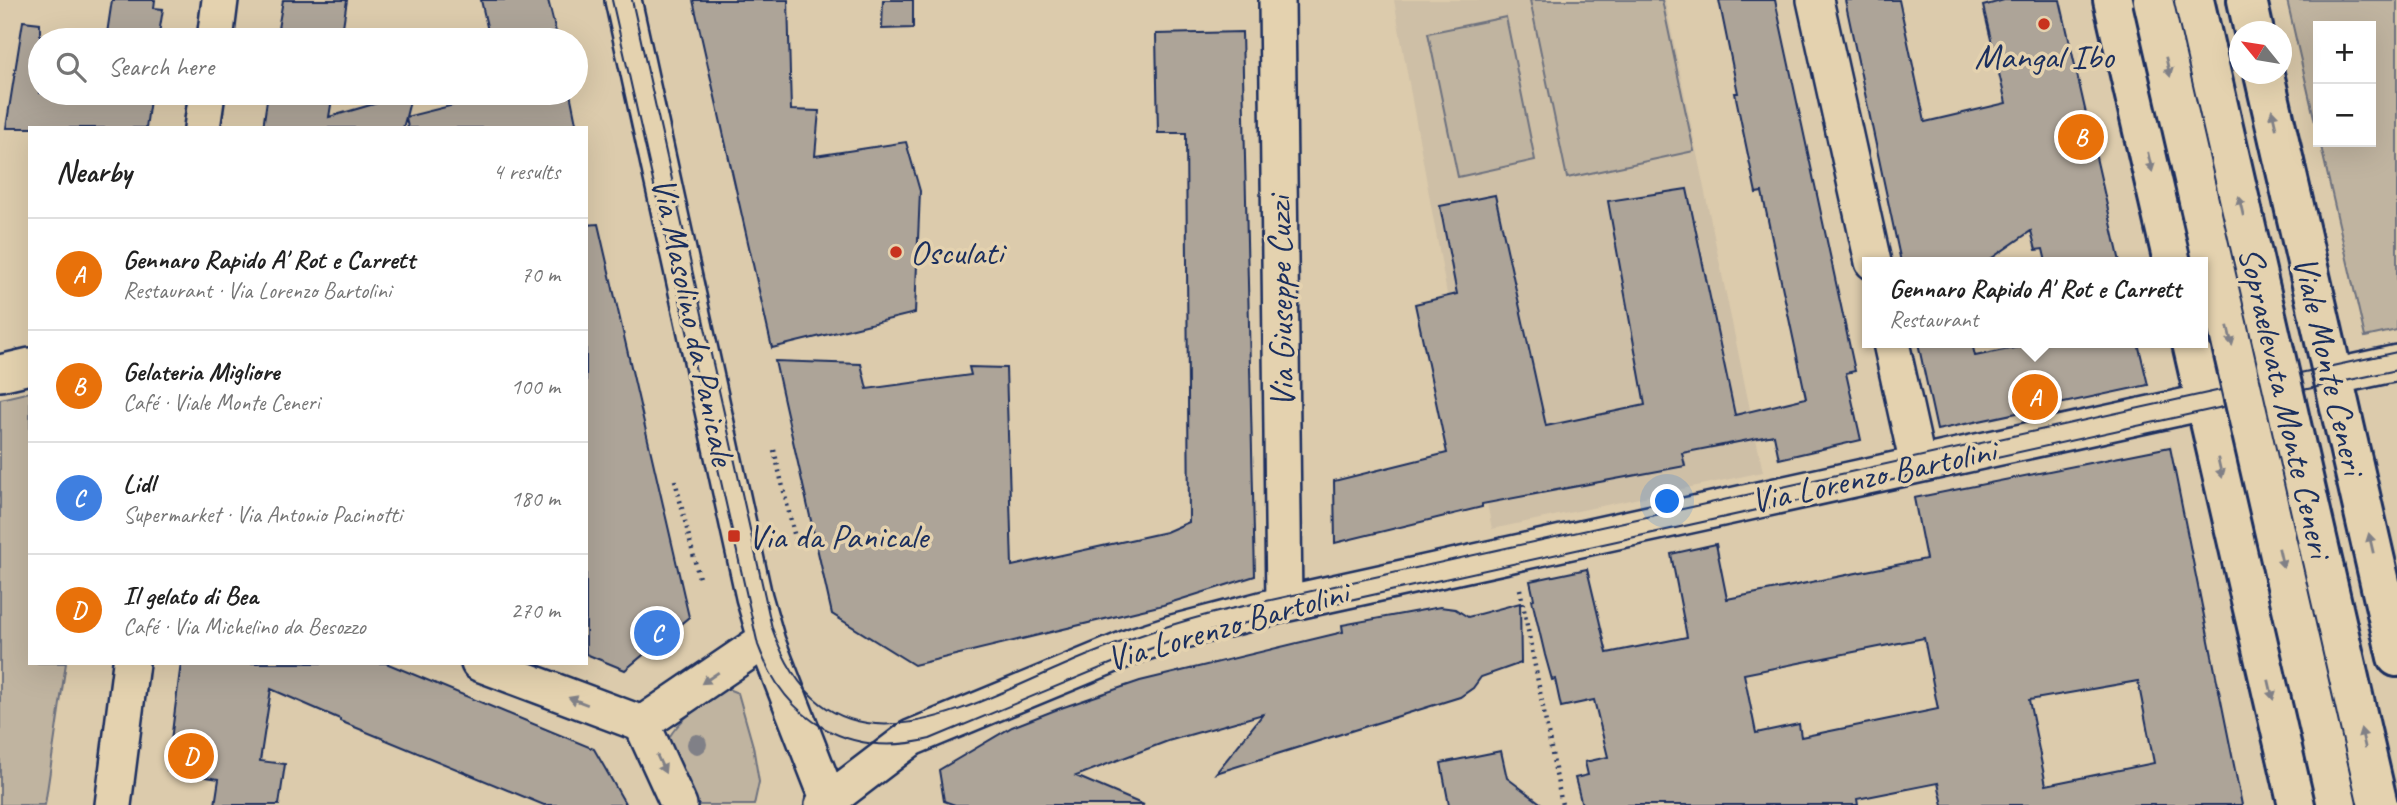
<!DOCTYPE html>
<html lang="en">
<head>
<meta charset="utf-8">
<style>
	body { margin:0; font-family:Caveat,sans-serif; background:#f2f2f2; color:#222 }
	.controls { position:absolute; right:21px; top:21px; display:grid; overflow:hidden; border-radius:0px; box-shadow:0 7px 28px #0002 }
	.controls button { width:63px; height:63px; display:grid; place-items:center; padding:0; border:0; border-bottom:2px solid #e0e0e0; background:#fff; color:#222; font:35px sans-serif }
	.compass { position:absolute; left:2229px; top:21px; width:63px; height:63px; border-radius:50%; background:#fff; box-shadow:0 7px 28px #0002; rotate:300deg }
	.you { position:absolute; left:1668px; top:502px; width:24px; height:24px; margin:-18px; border:5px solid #fff; border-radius:50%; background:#1a73e8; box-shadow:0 0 0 10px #1a73e833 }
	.badge { display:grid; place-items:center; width:46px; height:46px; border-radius:50%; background:#c8321e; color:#fff; font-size:23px; font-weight:700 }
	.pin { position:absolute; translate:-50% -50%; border:4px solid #fff; box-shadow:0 2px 7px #0006 }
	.popup { position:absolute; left:1862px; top:257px; width:346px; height:91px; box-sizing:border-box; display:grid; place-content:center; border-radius:0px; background:#fff; filter:drop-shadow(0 2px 5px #0005); font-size:23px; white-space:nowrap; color:#767676 }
	.popup b { font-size:26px; color:#222 }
	.popup::after { content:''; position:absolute; left:50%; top:100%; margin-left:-14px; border:14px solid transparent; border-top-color:#fff }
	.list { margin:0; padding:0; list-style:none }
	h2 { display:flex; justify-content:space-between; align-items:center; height:91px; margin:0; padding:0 28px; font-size:30px }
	h2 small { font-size:23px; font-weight:400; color:#767676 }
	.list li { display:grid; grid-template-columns:46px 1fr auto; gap:21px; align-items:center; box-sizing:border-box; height:112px; padding:0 28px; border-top:2px solid #e0e0e0 }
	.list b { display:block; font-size:26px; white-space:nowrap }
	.list p { margin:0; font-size:23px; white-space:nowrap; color:#767676 }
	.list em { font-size:23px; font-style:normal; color:#767676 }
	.icon { flex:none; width:38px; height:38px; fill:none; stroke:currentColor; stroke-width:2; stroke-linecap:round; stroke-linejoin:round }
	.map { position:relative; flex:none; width:2397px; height:805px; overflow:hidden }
	.search { position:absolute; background:#fff; box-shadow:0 7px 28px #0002; left:28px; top:28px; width:560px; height:77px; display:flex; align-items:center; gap:18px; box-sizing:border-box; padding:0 24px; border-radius:38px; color:#767676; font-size:26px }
	.panel { position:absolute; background:#fff; box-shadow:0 7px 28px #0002; left:28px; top:126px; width:560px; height:539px; border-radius:0px }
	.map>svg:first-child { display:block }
	.built { fill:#cebfa6 }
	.green { fill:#c0b4a0; stroke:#6e727f; stroke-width:2 }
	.building { fill:#ada498; stroke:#1b2f5e; stroke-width:2; fill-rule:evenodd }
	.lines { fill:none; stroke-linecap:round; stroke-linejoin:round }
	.street-casing { stroke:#1b2f5e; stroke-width:40 }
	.primary-casing { stroke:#1b2f5e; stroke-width:44 }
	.path { stroke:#1b2f5e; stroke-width:4.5; stroke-dasharray:2 5; stroke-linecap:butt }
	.street { stroke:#e4d2af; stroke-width:35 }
	.primary { stroke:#e4d2af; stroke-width:38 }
	.tram { stroke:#1b2f5e; stroke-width:2 }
	.highway-bridge-casing { stroke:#1b2f5e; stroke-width:44; stroke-linecap:butt }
	.highway-bridge { stroke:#e4d2af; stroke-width:38 }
	.tree { fill:#808087 }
	.oneway { fill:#808086 }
	.poi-dot { fill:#c8321e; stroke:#e4d2af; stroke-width:2.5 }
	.labels { text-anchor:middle; stroke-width:7; stroke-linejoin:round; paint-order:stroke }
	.poi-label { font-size:35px; fill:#1b2f5e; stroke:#e4d2af; text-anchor:start }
	.street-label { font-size:35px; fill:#1b2f5e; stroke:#e4d2af }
</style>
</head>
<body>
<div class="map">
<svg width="2397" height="805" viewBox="0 0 2397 805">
	<rect width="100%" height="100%" fill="#dccbac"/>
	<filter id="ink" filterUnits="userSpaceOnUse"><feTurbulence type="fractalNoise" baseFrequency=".0143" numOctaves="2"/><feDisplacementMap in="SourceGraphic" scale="14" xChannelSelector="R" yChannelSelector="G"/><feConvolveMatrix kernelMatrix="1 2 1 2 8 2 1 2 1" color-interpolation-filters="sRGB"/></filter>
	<g filter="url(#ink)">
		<!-- built -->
		<path class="built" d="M1394 0H1665L1763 472 1492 529 1452 322Z"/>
		<!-- green -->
		<path class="green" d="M1530 0H1662L1694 151 1567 178Z
			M2287 0H2397V330L2365 337 2320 142H2371V26H2318V135Z
			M1506 17 1535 160 1458 177 1428 33Z
			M30 392V663H66L45 805H0V399Z
			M725 688 738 693 753 746 759 782 754 805H698C692 794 667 755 667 746 667 727 710 698 725 688Z"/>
		<!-- building -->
		<path class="building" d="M112 0H155L154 8 163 9 158 40H106Z
			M283 0H347L341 40H276Z
			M481 0H548L558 40H490Z
			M693 0H788L791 110 819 111 815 156 906 142 920 191 915 313 772 348Z
			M883 0H913V28L882 29Z
			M1719 0H1775L1855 371 1846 373 1861 440 1779 459 1774 435 1682 453 1685 466 1482 504V507L1335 543 1334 481 1447 453 1415 304 1457 294 1440 206 1495 195 1546 426 1645 405 1608 201 1687 189 1735 415 1806 398 1762 192 1756 193 1735 93H1738Z
			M1845 0H1899L1925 122 2006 103 1983 6 2004 0H2060L2120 262H2046L2043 249 2036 250 2031 231 1986 262H1901Z
			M23 21 40 23V93H151L146 128H6Z
			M1242 32 1255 576 1163 605 914 665 832 614 775 361 861 364 867 389 971 375 969 367 1006 368 1012 566 1166 532 1189 522 1186 133H1158L1156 34Z
			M268 93H333L329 117 412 93 406 117 502 93H570L577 128H408L406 117 403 128H263Z
			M598 224 689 617 625 670 586 654V225Z
			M1918 343H1972L1975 356 2038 343H2138L2148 385 1937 430Z
			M2170 447 2242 805H1943L1938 783 1857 799 1858 805H1582L1575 778 1588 775 1585 762 1608 757 1594 700 1561 707 1555 679 1552 680 1545 655 1532 600 1534 599 1530 581 1587 569 1607 653 1687 637 1671 554 1716 544 1727 599 1926 559 1914 498ZM1924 638 1938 709 1801 737 1799 724 1756 733 1744 674ZM2138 681 2154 763 2046 785 2029 700Z
			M1520 603 1521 663 1481 677 1473 688 1460 697 1216 773 1263 714 1168 741 1076 776 1144 805H955L944 801 939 770 1012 727 1058 709 1140 681 1343 632 1342 625 1440 607 1455 609 1468 617Z
			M181 663H386L594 749 626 805H544L340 721V719L271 689 260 761 285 764 279 805H215L219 779 167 771Z
			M1501 751 1507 778 1543 805H1449L1441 763Z"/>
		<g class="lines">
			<!-- street casing -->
			<g class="street-casing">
				<path id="street" d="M623 0 754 597 767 642 829 801
					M1277 0 1284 604
					M1815 0 1873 262
					M215 40 220 0
					M202 128 207 93
					M1891 343 1918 465
					M0 373 30 366
					M2333 377 2397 363
					M479 663 642 724 679 805
					M642 724 758 645 767 642
					M113 805 131 663
					M823 805 911 738 1133 646 1173 633 1284 604 2205 402"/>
			</g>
			<!-- primary casing -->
			<g class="primary-casing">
				<path id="primary" d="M2113 0 2173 262
					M2247 0 2254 32
					M2264 74 2397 657
					M2192 343 2298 805"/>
			</g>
			<!-- path -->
			<path class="path" d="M774 450 797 546
				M675 480 699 578
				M1520 589 1562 805"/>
			<!-- street -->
			<use href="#street" class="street"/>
			<!-- primary -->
			<use href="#primary" class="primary"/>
			<!-- tram -->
			<path class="tram" d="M612 0 758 645C786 722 850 759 930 739L1127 657 1172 641 1232 626 2223 407
				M632 0 772 628C829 792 965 707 1074 661 1126 639 1175 622 1230 609L2221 390
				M2300 373 2397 352
				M2303 390 2397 370"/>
			<!-- highway-bridge casing -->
			<g class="highway-bridge-casing">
				<path id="highway-bridge" d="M2153 0 2337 805
					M2194 0 2378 805"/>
			</g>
			<!-- highway-bridge -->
			<use href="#highway-bridge" class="highway-bridge"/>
		</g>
		<!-- trees -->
		<circle class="tree" cx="697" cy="744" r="10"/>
		<!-- one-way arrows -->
		<defs><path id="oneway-solid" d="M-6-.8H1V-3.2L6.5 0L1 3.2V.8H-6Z" transform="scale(1.75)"/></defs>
		<g class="oneway">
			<use href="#oneway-solid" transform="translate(2168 67) rotate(77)"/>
			<use href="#oneway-solid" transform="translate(2274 119) rotate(-103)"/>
			<use href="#oneway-solid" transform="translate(2150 162) rotate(77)"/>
			<use href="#oneway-solid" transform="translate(2241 206) rotate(-103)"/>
			<use href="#oneway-solid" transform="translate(2230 336) rotate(77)"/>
			<use href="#oneway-solid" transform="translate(2220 468) rotate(77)"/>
			<use href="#oneway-solid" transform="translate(2371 543) rotate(-103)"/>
			<use href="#oneway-solid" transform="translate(2281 558) rotate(77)"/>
			<use href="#oneway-solid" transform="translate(710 678) rotate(146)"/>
			<use href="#oneway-solid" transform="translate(2271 690) rotate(77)"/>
			<use href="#oneway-solid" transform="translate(578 701) rotate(-159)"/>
			<use href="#oneway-solid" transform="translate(2363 738) rotate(-103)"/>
			<use href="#oneway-solid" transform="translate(661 764) rotate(65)"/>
		</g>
	</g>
	<!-- markers -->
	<g class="poi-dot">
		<circle cx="2044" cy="24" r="7"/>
		<circle cx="896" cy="252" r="7"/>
		<rect x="727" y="529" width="14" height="14" rx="3.5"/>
	</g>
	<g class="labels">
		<!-- poi labels -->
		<g class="poi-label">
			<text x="2044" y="68" text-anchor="middle">Mangal Ibo</text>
			<text x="910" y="264">Osculati</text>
			<text x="748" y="548">Via da Panicale</text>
		</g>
		<!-- street labels -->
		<g class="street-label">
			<text transform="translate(1280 302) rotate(-91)" y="12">Via Giuseppe Cuzzi</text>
			<text transform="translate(694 321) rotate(78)" y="12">Via Masolino da Panicale</text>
			<text transform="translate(2330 365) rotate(77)" y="12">Viale Monte Ceneri</text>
			<text transform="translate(2286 402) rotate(77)" y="12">Sopraelevata Monte Ceneri</text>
			<text transform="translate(1873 475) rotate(-12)" y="12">Via Lorenzo Bartolini</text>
			<text transform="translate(1227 625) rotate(-16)" y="12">Via Lorenzo Bartolini</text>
		</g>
	</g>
</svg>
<div class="controls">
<button>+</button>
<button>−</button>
</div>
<svg class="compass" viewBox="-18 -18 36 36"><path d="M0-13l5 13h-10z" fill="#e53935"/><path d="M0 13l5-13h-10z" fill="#767676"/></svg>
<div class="you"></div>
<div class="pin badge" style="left:2035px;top:397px;background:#e8710a">A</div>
<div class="popup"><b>Gennaro Rapido A' Rot e Carrett</b>Restaurant</div>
<div class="pin badge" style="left:2081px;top:137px;background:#e8710a">B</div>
<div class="pin badge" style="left:657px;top:633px;background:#3f7fe0">C</div>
<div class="pin badge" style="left:191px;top:756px;background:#e8710a">D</div>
<div class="search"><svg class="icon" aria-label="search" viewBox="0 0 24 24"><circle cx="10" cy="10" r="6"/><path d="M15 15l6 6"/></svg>Search here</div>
<section class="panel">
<h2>Nearby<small>4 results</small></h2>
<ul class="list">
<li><span class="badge" style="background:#e8710a">A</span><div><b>Gennaro Rapido A' Rot e Carrett</b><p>Restaurant · Via Lorenzo Bartolini</p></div><em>70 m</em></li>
<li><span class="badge" style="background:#e8710a">B</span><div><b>Gelateria Migliore</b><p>Café · Viale Monte Ceneri</p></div><em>100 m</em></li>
<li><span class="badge" style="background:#3f7fe0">C</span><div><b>Lidl</b><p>Supermarket · Via Antonio Pacinotti</p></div><em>180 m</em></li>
<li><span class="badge" style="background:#e8710a">D</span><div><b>Il gelato di Bea</b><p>Café · Via Michelino da Besozzo</p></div><em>270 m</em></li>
</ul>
</section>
</div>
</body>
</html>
